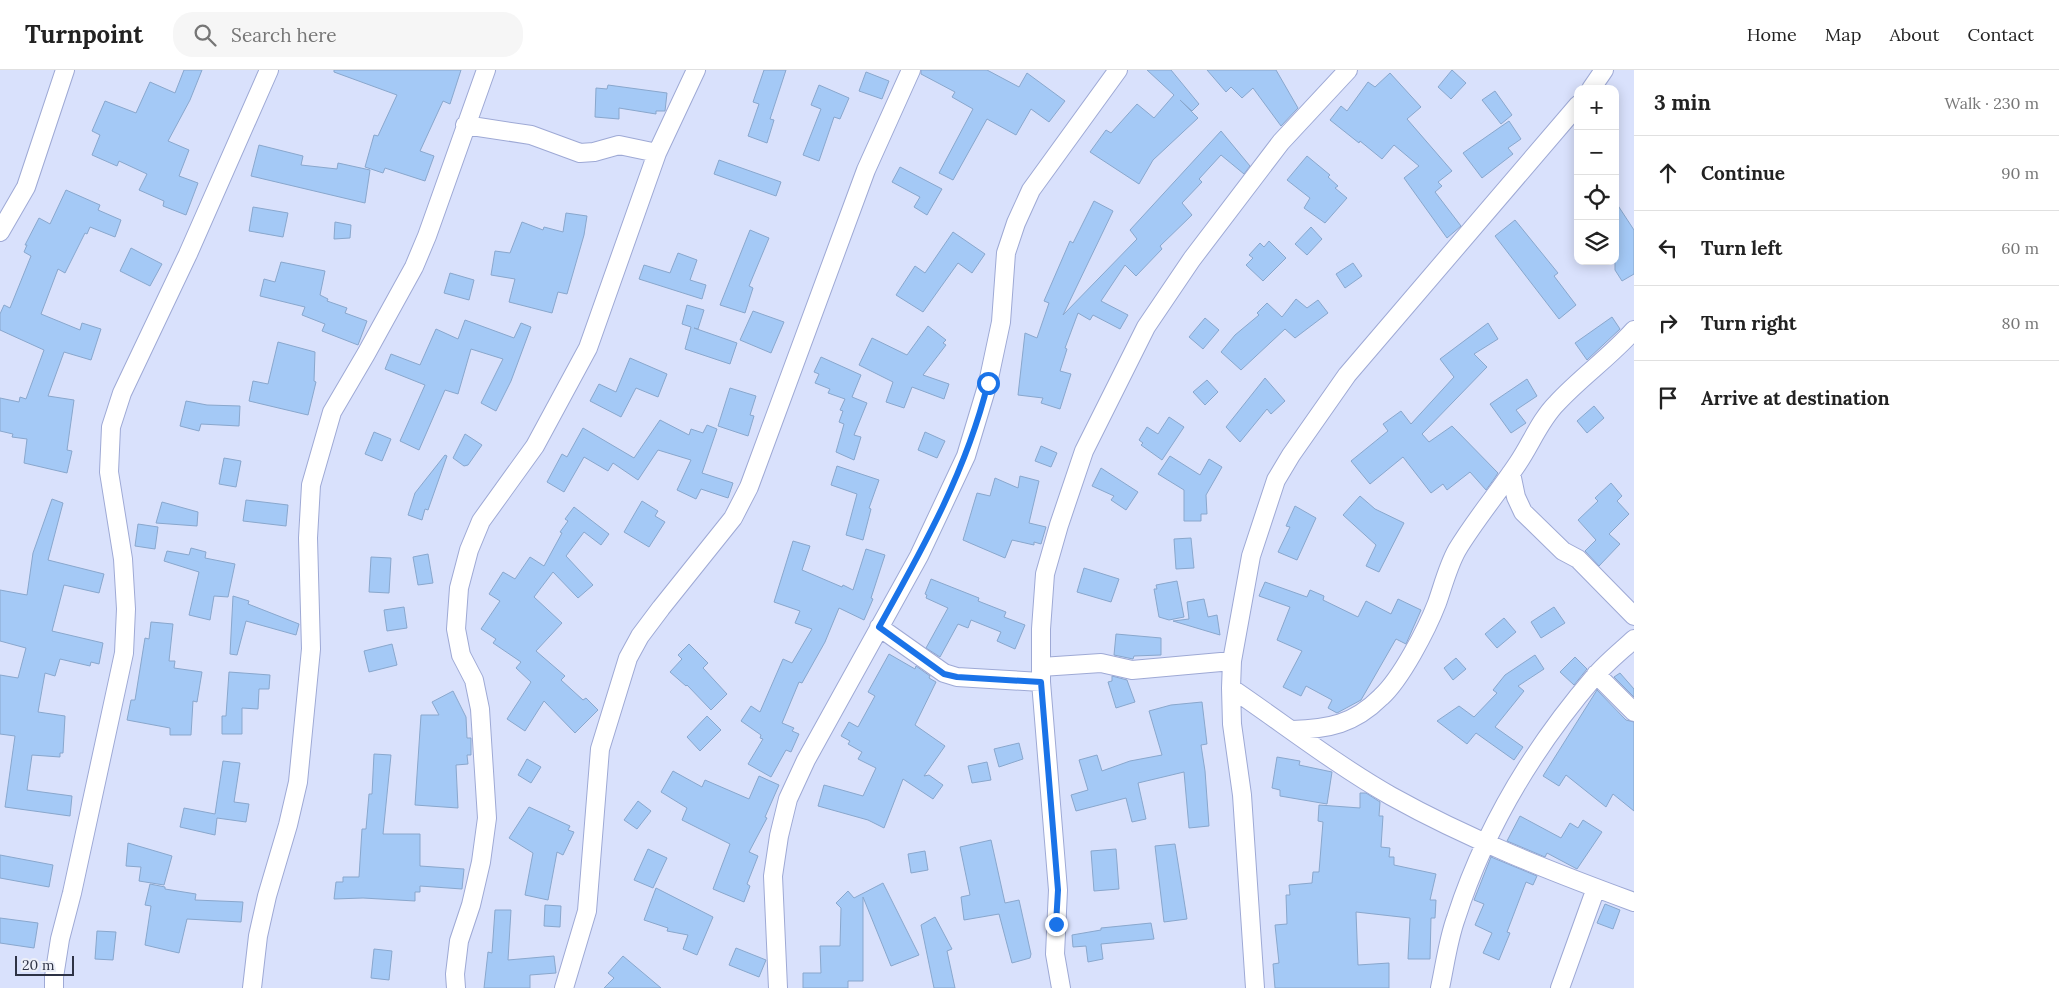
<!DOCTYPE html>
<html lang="en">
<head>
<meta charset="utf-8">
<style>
	body { margin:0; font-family:Lora,serif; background:#f6f6f6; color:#222 }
	.controls { position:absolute; right:15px; top:15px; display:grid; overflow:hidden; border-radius:10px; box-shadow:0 2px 12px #0003 }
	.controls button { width:45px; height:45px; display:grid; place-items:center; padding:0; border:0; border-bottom:1px solid #e0e0e0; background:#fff; color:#222; font:25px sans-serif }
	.scale { position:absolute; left:15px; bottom:12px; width:59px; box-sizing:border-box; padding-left:5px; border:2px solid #2e3345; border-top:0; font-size:14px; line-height:18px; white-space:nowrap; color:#2e3345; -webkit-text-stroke:4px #eceff8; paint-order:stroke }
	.stop { position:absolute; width:15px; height:15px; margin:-11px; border:4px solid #1a73e8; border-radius:50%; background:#fff }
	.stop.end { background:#1a73e8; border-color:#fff; box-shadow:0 1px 5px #0008 }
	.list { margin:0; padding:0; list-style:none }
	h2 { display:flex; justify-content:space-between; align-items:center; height:65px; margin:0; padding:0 20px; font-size:21px }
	h2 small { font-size:16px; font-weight:400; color:#767676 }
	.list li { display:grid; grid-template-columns:32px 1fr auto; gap:15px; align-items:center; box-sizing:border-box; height:75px; padding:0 20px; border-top:1px solid #e0e0e0 }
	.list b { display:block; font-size:19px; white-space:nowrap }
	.list em { font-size:16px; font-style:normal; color:#767676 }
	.icon { flex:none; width:28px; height:28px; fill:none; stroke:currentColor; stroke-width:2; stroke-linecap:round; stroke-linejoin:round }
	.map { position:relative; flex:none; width:1634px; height:918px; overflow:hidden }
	header { display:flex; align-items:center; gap:30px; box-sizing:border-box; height:70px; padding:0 25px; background:#fff; border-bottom:1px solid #e0e0e0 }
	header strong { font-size:24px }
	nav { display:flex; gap:28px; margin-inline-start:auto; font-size:18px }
	.search { width:350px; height:45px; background:#f6f6f6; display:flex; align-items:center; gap:12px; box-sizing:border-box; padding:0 18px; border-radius:20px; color:#767676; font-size:19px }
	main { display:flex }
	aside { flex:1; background:#fff }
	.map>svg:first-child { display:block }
	.building { fill:#a4c9f6; stroke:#89a7cd }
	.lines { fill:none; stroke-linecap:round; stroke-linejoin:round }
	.minor-casing { stroke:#9ea9d5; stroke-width:20 }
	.minor { stroke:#fff; stroke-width:18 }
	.route { stroke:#1a73e8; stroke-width:6 }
</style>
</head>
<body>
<header>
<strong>Turnpoint</strong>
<div class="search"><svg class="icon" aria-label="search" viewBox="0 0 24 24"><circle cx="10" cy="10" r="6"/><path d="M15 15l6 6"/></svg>Search here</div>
<nav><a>Home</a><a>Map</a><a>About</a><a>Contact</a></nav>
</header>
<main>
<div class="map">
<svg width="1634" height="918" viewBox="0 0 1634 918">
	<rect width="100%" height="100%" fill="#d9e1fc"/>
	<!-- building -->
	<path class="building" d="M184 0H202L190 30 168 71 189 80 179 106 198 113 186 145 163 136 164 131 139 120 147 104 119 91 117 96 92 85 100 65 92 61 105 31 136 43 150 12 175 23Z
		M334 0H461L450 34 443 31 420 81 434 86 425 111 385 98 383 103 365 97 374 65 378 66 397 25 334 2Z
		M764 0H786L770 49 774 50 767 73 748 66 759 34 753 32Z
		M921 0H987L1019 17 1027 3 1065 31 1049 52 1031 39 1016 65 987 49 953 110 939 103 973 39 952 27 955 22 921 4Z
		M1147 0H1171L1199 34 1192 41 1180 30 1198 48 1153 90 1139 114 1090 82 1106 60 1111 63 1137 34 1154 48 1174 25Z
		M1207 0H1276L1298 38 1281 56 1253 18 1242 28 1231 17 1226 22Z
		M1452 0 1466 13 1451 29 1438 17Z
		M866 2 889 11 882 29 859 21Z
		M1390 3 1421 37 1407 49 1452 101 1438 112 1442 116 1435 122 1461 156 1447 168 1404 108 1419 96 1394 75 1382 89 1360 71 1359 73 1330 50 1341 36 1347 41 1368 12 1375 17Z
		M608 15 667 23 665 41H656V44L619 38V49L595 47 596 18 607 19Z
		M819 15 849 28 840 49 834 47 819 91 803 85 821 39 811 35Z
		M1495 21 1512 45 1501 54 1482 30Z
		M1509 51 1521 69 1508 78 1513 84 1482 108 1463 83Z
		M1221 61 1250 96 1244 104 1221 85 1199 109 1202 112 1182 133 1192 145 1160 176 1162 179 1136 206 1125 195 1101 231 1128 245 1120 259 1093 245 1090 250 1078 243 1065 278 1067 279 1060 301 1071 304 1060 339 1041 333 1043 328 1018 325 1025 263 1037 268 1049 233 1044 231 1070 171 1073 173 1094 131 1113 141 1063 245 1137 169 1130 160Z
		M259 75 303 86 301 95 337 99 338 93 370 100 365 133 251 106Z
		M1307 86 1330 105 1328 107 1338 116 1335 118 1347 128 1325 153 1304 138 1310 128 1287 110Z
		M719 90 781 112 776 126 714 104Z
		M900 97 942 119 927 145 914 137 920 127 892 112Z
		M66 120 100 135 98 140 121 150 115 167 90 157 87 164 85 163 65 203 58 199 41 244 80 260 82 253 101 259 91 290 64 282 48 326 74 330 67 380 72 381 67 403 24 393 27 369 12 367 13 364 0 361V328L19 332 20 327 26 329 44 280 0 260V244L4 235 10 238 31 186 24 182 27 175H25L39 148 50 154Z
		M1615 131 1634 160V204L1622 211 1615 200Z
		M253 137 288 143 283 167 249 161Z
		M566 143 587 146 584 165 567 224 558 222 552 243 509 232 515 209 491 205 495 181 510 183 522 152 543 160 544 157 563 162Z
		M1515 150 1558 203 1554 206 1576 235 1559 249 1495 166Z
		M335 152 351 155 350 168 334 169Z
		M1311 157 1322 169 1307 185 1295 174Z
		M750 160 769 168 749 216 753 218 745 243 720 235Z
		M953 162 985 184 972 203 958 193 923 242 896 225 915 196 925 203Z
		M1269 171 1286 188 1263 211 1246 195 1253 188 1249 185 1260 173 1264 177Z
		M131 178 162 194 150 216 120 201Z
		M678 183 697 190 690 210 706 215 702 229 639 209 644 195 670 203Z
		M281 192 325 201 320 225 328 229 327 231 347 238 345 243 367 251 358 275 322 261 325 254 302 245 305 237 260 226 264 209 275 212Z
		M1353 193 1362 206 1345 218 1336 204Z
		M450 203 474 210 469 230 444 223Z
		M1296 229 1307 238 1318 230 1328 243 1295 268 1285 259 1241 300 1221 282 1235 265 1259 245 1257 243 1267 233 1282 247Z
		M687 235 704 240 698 259 694 258 737 273 730 294 685 279 691 257 682 254Z
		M753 241 784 252 771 283 740 270Z
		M1612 247 1620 259 1587 290 1575 273Z
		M1205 248 1219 260 1203 279 1189 267Z
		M465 250 514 268 521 253 531 257 511 311 496 341 481 333 503 289 471 279 458 324 445 320 419 380 400 371 425 315 385 299 391 284 420 295 436 259 458 269Z
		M1488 253 1498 269 1474 284 1487 297 1422 364 1429 372 1452 356 1498 403 1494 409 1486 420 1470 402 1447 420 1443 414 1431 423 1403 387 1370 414 1351 391 1388 361 1383 354 1401 341 1411 354 1454 307 1440 289Z
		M928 256 946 270 943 273 946 275 923 305 949 314 944 329 912 317 904 338 886 332 893 312 859 295 872 268 907 285Z
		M278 272 315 282 314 311 316 312 308 345 249 331 253 311 268 314Z
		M821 287 861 305 852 327 867 333 854 365 861 367 854 390 836 382 844 354 839 352 843 341 840 340 845 329 828 323 830 319 815 313 819 304 814 302Z
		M630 288 667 304 658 327 636 318 621 347 590 331 599 314 616 322Z
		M1265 308 1285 331 1271 344 1267 339 1240 372 1226 357Z
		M1527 309 1537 326 1516 340 1526 353 1511 363 1490 334Z
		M1207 310 1218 322 1205 335 1193 322Z
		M730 318 756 326 750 345 754 346 748 366 718 356Z
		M186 331 207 335 240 336 239 356 201 354 199 361 180 356Z
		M1594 336 1604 348 1587 363 1577 351Z
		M1169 347 1184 357 1162 390 1141 375 1143 373 1139 370 1147 357 1158 364Z
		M660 350 689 365 691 359 703 363 707 355 717 359 702 403 733 413 728 428 701 419 696 429 677 420 691 390 658 380 638 410 613 393 608 401 584 387 564 422 547 412 562 384 567 387 583 358 634 388Z
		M374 362 391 369 382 391 365 384Z
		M925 362 945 371 937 388 918 380Z
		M465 364 482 375 468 395 464 396 453 388Z
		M1041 376 1057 383 1051 397 1035 391Z
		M445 385 447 386 428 440 425 439 422 450 408 445 415 423Z
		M1170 386 1200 405 1209 389 1222 397 1206 425 1207 444H1201V451H1184V420L1158 404Z
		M224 388 241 391 236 417 219 414Z
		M837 396 879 410 869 438 871 439 863 470 846 465 857 424 831 415Z
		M1101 398 1138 422 1126 440 1111 430 1114 426 1092 416Z
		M1020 406 1039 411 1029 453 1046 457 1041 474 1034 472V475L1012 470 1005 488 963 470 977 423 990 426 995 408 1018 418Z
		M1611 413 1622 426 1617 431 1629 444 1609 464 1620 474 1599 496 1585 481 1596 470 1578 450 1598 431 1595 428Z
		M1360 426 1375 439 1404 453 1379 502 1366 496 1376 475 1343 445Z
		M52 429 63 433 48 490 104 504 99 523 64 515 52 561 103 573 99 594 91 592 90 596 60 589 55 606 45 603 38 642 65 646 63 683H60V687L32 685 27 720 72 726 70 746 5 737 15 666 0 664V605L18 608 26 578 0 571V520L27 525 33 483Z
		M246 430 288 435 286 456 243 451Z
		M642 431 658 441 655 446 665 452 649 477 624 462Z
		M162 432 198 442 197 456 156 453Z
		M1295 436 1316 448 1297 490 1278 482 1290 457 1286 456Z
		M574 437 609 464 601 475 584 462 566 486 593 515 578 528 553 502 534 527 562 553 536 581 565 606 561 610 583 630 586 628 598 640 575 663 544 631 525 661 507 649 531 612 516 598 521 592 493 573 496 569 481 559 500 531 489 524 503 502 515 509 530 487 544 496 562 463 560 462 568 451 565 449Z
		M138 454 158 457 155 479 135 476Z
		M1191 468 1194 498 1176 499 1174 469Z
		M793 471 810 476 802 500 842 517 843 515 853 520 866 479 885 485 871 528 873 529 864 550 839 538 825 572 802 613 799 612 782 653 794 658 792 661 799 664 791 682 786 680 771 707 748 694 763 669 760 668 761 665 741 651 751 636 760 642 783 589 792 593 812 559 795 553 800 541 774 532Z
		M191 478 206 482 205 488 235 494 228 527 214 526 210 550 189 545 199 502 164 491 167 481 189 485Z
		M428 484 433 513 418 515 413 487Z
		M371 487 391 488 389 523 369 522Z
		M1084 498 1119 509 1111 532 1077 522Z
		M931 509 979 528 978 531 1006 542 1004 547 1025 555 1015 579 997 571 1001 562 971 550 968 558 958 554 940 587 926 578 948 538 926 528 927 525 925 524Z
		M1177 511 1184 547 1169 550 1159 547 1154 519H1157L1156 515Z
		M1265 512 1307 527 1310 520 1324 526 1323 530 1358 547 1366 531 1391 544 1398 529 1421 540 1406 574 1396 569 1361 630 1337 643 1328 638 1332 630 1306 616 1301 626 1283 617 1302 581 1277 570 1290 537 1259 526Z
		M233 526 249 531 248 534 299 554 296 565 246 551 237 585 230 584Z
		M1204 529 1208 547 1217 545 1220 565 1173 551 1189 549 1187 532Z
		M404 537 407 558 387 561 384 540Z
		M1554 537 1565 553 1541 568 1531 552Z
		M1504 548 1516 562 1497 578 1485 564Z
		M151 552 173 554 169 591H175L174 598 202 602 197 632 193 631 191 665H170V658L127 650 131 630H135L145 568 149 569Z
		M1116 564 1161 568V585L1134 586 1133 589 1114 585Z
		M392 574 397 595 369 602 364 581Z
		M689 574 708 593 703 598 727 624 711 640 687 615 686 616 670 602 682 589 678 585Z
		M889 584 915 599 916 596 930 606 929 608 936 612 915 655 945 676 924 706 929 705 943 715 933 729 903 709 884 758 868 750 818 736 824 715 863 726 876 698 858 689 862 682 848 674 850 671 841 666 849 652 858 657 875 626 868 622Z
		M1535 585 1544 599 1518 616 1524 621 1495 657 1523 677 1514 690 1476 663 1467 674 1437 651 1459 636 1474 647 1497 623 1493 620 1505 605Z
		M1575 587 1587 599 1574 615 1560 602Z
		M1456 588 1466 599 1453 610 1444 598Z
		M229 602 270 605 269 619H259L258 639 242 638V664H222V646H226Z
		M1620 603 1634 619V627L1614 607Z
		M1112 606 1127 610 1135 632 1116 638 1108 612 1112 611Z
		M1597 620 1626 650 1634 652V741L1613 724 1606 737 1566 705 1559 716 1543 706Z
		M453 621 466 647 467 668H471V685H467L468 694 456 695 458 738 415 735 421 645H439L432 632Z
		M1202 632 1207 674 1201 675 1205 701 1209 756 1189 758 1184 702 1138 713 1146 749 1132 752 1126 728 1076 741 1071 725 1088 720 1079 690 1097 685 1102 701 1130 691 1162 685 1149 641 1171 635Z
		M707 646 721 660 700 681 687 667Z
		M1019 673 1023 689 999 697 994 679Z
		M374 684 391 685 383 764H420V796L464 799 462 819 420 816V822H415V831L363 828 334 829 336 812H343V807H359L362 759H366L369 724H372Z
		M1277 687 1300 691 1299 695 1332 702 1327 734 1280 726V720L1272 718Z
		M527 689 541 697 531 713 518 705Z
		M223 691 240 693 234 732 249 734 246 752 217 748 215 765 180 757 184 738 215 744Z
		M987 692 991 710 972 713 968 696Z
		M673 701 702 717 705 710 749 729 759 706 779 715 765 747 767 748 749 782 758 786 747 814 750 816 744 832 713 819 730 774 682 750 687 738 661 722Z
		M1360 723H1366L1380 732 1379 746H1383L1381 777 1390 778 1389 787H1394V795L1436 804 1430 830H1436L1435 848H1431L1430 889H1408L1410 848 1356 842 1358 895 1389 893V918H1275L1273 894 1279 893 1275 855 1287 854 1286 825H1290L1289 815 1312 813 1313 802H1319L1323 752 1318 751 1319 735 1360 738Z
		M638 731 651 741 637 759 624 750Z
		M529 737 570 756 568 760 574 762 563 785 557 782 548 830 525 825 533 783 509 768Z
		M1520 746 1561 768 1570 753 1578 758 1583 750 1602 762 1577 799 1547 783 1545 787 1507 771Z
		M991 770 1005 833 1019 830 1031 884 1030 888 1012 893 999 844 964 850 961 827 970 825 960 777Z
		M128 773 172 786 164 815 139 811 141 797 126 796Z
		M1175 774 1187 849 1164 852 1155 776Z
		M648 779 667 788 653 818 634 810Z
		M1116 779 1119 819 1094 821 1091 781Z
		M925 781 928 800 911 803 908 784Z
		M0 785 53 795 49 817 0 808Z
		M1491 787 1537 806 1533 815 1526 812 1507 862 1510 863 1499 890 1483 883 1492 863 1475 855 1484 834 1474 830Z
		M883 813 919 885 891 896 863 827V911H848V918H803V903H821L820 876H840L841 838 836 833 848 821 854 828Z
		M150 814 165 817V819L196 824 195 830 243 832 241 852 187 849 179 883 145 875 151 836 145 835Z
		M656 818 713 847 697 885 683 879 688 865 667 861 668 858 644 850Z
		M1605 834 1620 840 1613 859 1597 853Z
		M545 835 561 836 560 857 544 856Z
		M495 840H511L508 890 554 886 556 903 530 905V918H484L488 882 492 883Z
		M935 847 952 879 947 881 955 918H934L921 855Z
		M0 848 38 853 34 878 0 873Z
		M1151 853 1154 869 1101 874 1103 889 1088 892 1086 876 1073 877 1072 865 1101 860V858Z
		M97 861 116 862 113 890 95 889Z
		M736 878 766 890 759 907 729 895Z
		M374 879 392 881 389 910 371 908Z
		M623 886 661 918H604L614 908 608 903Z"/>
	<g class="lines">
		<!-- minor casing -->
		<g class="minor-casing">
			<path id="minor" d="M1591 19 1604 0
				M465 55 531 65 580 83 594 82 619 75 657 83
				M0 162 26 117 65 0
				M1511 403 1516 427 1523 442 1563 481 1578 489 1634 546
				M879 557 944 603 957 607 1041 612
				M1041 597 1101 593 1132 600 1232 591
				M1596 604 1634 642
				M1231 618C1284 654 1335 694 1391 726 1468 769 1552 802 1634 832
				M1292 660C1329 659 1354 654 1381 627 1401 609 1427 559 1437 533 1443 516 1448 496 1457 480 1475 450 1498 423 1518 393 1531 374 1540 350 1557 333 1581 307 1610 287 1634 260
				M54 918V907L60 869 72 823 124 583 126 539 123 489 109 402 111 357 122 323 188 184 269 0
				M252 918 258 866 267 826 288 755 298 712 311 579 308 468 311 415 332 342 366 284 414 197 427 166 486 0
				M456 918 455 904 459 871 471 835 481 792 487 748 480 639 474 610 461 585 456 559 459 518 469 480 481 451 535 376 588 278 657 83 696 0
				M564 918 587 841 600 679 628 588 640 566 661 538 733 448 749 417 866 100 911 0
				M778 918 773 806 779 766 788 729 806 690 919 486 966 386 988 313 1001 252 1006 183 1016 153 1031 120 1118 0
				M1061 918 1055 884 1058 820 1041 612V559L1045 504 1059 455 1084 381 1146 257 1192 189 1281 72 1348 0
				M1255 918 1242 725 1232 654 1231 618 1232 591 1251 486 1276 410 1291 385 1347 305 1578 35
				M1440 918C1445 895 1448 870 1456 848 1485 758 1534 677 1595 606 1606 593 1621 581 1634 569
				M1560 918 1596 818"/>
		</g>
		<!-- minor -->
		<use href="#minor" class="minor"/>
	</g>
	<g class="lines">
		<!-- route -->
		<path class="route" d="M988 313C966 402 923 478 879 557L944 604 957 607 1041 612 1058 820 1056 854"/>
	</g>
</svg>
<div class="controls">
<button>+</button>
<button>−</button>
<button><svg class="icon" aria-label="locate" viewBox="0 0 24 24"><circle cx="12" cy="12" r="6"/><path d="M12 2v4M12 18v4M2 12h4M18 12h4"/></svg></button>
<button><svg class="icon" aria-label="layers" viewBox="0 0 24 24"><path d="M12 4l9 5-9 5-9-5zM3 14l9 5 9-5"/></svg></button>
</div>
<div class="scale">20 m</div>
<div class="stop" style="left:988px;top:313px"></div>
<div class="stop end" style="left:1056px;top:854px"></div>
</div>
<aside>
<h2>3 min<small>Walk · 230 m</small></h2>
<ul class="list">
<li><svg class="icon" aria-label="ahead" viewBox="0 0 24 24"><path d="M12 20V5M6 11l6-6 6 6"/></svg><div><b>Continue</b></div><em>90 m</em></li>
<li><svg class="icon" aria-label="left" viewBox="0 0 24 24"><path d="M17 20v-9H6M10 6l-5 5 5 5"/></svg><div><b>Turn left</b></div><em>60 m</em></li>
<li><svg class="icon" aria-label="right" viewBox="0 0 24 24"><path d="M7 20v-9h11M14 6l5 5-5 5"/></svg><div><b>Turn right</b></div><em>80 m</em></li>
<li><svg class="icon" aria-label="arrive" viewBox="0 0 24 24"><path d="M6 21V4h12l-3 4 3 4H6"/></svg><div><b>Arrive at destination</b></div></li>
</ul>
</aside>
</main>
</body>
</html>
